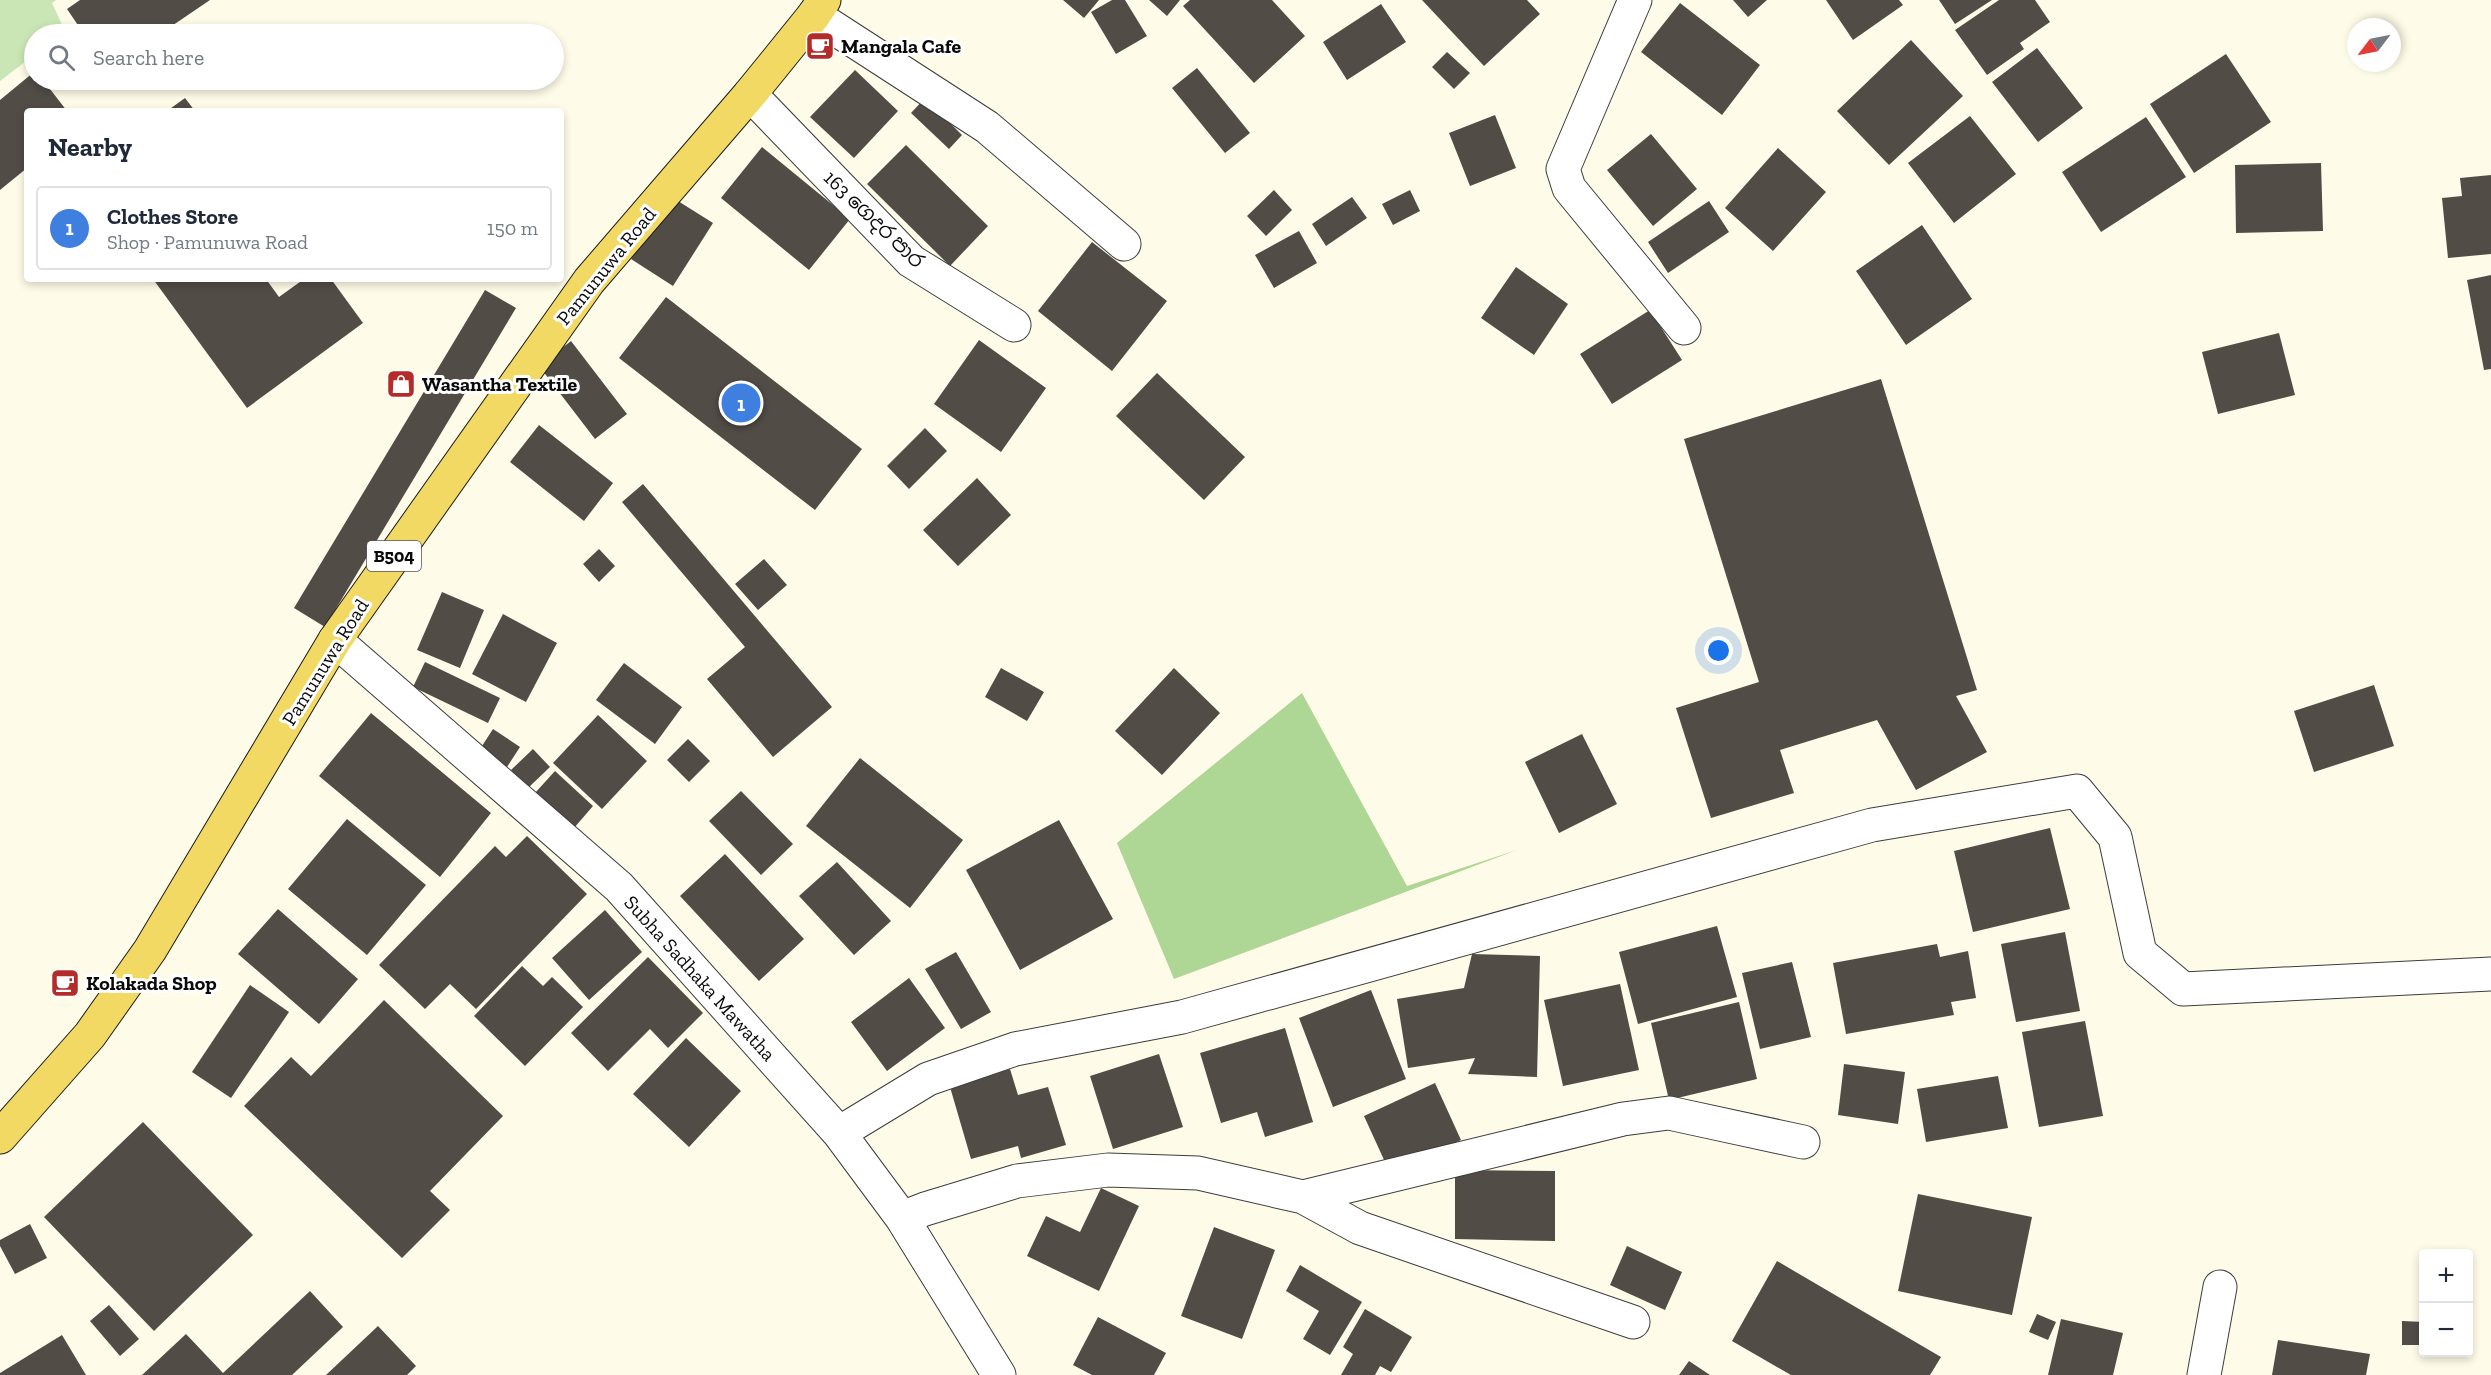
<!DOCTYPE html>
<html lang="en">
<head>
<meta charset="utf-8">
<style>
	body { margin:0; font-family:"Zilla Slab","Noto Sans Sinhala",serif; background:#f2f2f3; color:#1f2937 }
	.controls { position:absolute; right:18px; bottom:18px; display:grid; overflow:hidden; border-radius:6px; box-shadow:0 3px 9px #0003 }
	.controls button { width:54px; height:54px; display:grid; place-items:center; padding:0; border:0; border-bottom:2px solid #e0e1e3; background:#fff; color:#1f2937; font:30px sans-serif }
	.compass { position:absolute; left:2347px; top:18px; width:54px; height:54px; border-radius:50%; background:#fff; box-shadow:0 3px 9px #0003; rotate:238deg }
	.you { position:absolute; left:1719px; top:651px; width:21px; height:21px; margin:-15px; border:4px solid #fff; border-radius:50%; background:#1a73e8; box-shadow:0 0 0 9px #1a73e833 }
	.badge { display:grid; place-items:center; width:39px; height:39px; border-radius:50%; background:#ea580c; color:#fff; font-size:20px; font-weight:700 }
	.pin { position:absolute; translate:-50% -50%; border:3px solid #fff; box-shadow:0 2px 6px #0006 }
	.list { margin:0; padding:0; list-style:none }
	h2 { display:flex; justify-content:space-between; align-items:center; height:78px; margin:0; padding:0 24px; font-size:26px }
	h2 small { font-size:20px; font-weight:400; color:#747a83 }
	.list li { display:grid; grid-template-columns:39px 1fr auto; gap:18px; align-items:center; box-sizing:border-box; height:84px; margin:0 12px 12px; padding:0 12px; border:2px solid #e0e1e3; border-radius:6px }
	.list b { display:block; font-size:22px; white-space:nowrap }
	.list p { margin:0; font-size:20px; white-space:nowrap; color:#747a83 }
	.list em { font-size:20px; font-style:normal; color:#747a83 }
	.icon { flex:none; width:33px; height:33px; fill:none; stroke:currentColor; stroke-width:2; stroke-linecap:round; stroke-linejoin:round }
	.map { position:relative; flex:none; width:2491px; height:1375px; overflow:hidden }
	.search { position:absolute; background:#fff; box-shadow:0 3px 9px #0003; left:24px; top:24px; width:540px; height:66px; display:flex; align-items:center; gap:15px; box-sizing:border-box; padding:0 21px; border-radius:33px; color:#747a83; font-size:22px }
	.panel { position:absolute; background:#fff; box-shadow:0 3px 9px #0003; left:24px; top:108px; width:540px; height:174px; border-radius:6px }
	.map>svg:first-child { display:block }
	.green { fill:#cbe6b5 }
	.forest { fill:#aed695 }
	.building { fill:#524c47 }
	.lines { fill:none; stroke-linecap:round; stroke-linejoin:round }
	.minor-casing { stroke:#3d3d3d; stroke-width:35 }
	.major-casing { stroke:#1b1b1b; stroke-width:35 }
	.minor { stroke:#fff; stroke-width:33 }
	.major { stroke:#f2d964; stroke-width:33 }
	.labels { text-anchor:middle; stroke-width:6; stroke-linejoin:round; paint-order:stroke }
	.shield { fill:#fff; stroke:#545454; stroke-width:1.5 }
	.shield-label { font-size:18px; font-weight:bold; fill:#0a0a0a }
	.poi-label { font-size:20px; font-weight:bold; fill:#0a0a0a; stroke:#fff; text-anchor:start }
	.street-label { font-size:20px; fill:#0a0a0a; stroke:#fff }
</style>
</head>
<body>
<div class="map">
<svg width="2491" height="1375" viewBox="0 0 2491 1375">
	<rect width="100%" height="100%" fill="#fefbe8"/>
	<!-- green -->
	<path class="green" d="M0 0H56L52 3 65 31 61 34H34V55L0 81Z"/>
	<!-- forest -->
	<path class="forest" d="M1302 693 1407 886 1517 850 1174 979 1117 843Z"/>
	<!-- building -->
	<path class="building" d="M80 0H210L160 34H84L67 9Z
		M1063 0H1099L1084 18Z
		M1112 0H1125L1147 36 1116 54 1091 12Z
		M1149 0H1180L1167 16Z
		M1190 0H1272L1305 36 1254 83 1183 6Z
		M1422 0H1527L1540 14 1484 66Z
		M1733 0H1767L1748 17Z
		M1826 0H1899L1903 5 1853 40Z
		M1939 0H1992L1955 24Z
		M1999 0H2035L2050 22 2020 43 2024 49 1987 75 1955 30Z
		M1680 3 1760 65 1722 115 1641 52Z
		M1381 4 1406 42 1347 80 1323 42Z
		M1911 40 1963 96 1889 165 1837 111Z
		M2037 48 2083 108 2038 142 1992 82Z
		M1447 52 1470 73 1454 89 1432 67Z
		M2226 54 2271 122 2194 173 2150 104Z
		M1197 68 1250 133 1225 153 1172 88Z
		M855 70 898 111 854 158 810 117Z
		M34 72V80H43L67 111H27V168L0 190V100Z
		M185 98 195 111H167Z
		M925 98 962 135 949 149 911 113Z
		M1495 115 1516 168 1470 186 1449 133Z
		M1970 116 2016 174 1954 223 1908 163Z
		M2146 117 2186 177 2101 232 2062 172Z
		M1651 134 1697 189 1653 226 1607 170Z
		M906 145 988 226 950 266 867 184Z
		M762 147 850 219 809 270 721 198Z
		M1778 148 1826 192 1773 251 1725 208Z
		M2321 163 2323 231 2236 233 2235 165Z
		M2491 175V254L2448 258 2442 198 2462 196 2460 178Z
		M1274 190 1292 210 1266 236 1247 216Z
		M1410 190 1420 211 1393 225 1382 204Z
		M670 196 713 223 673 286 631 259Z
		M1352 197 1367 218 1326 246 1312 224Z
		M1709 201 1729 232 1668 273 1648 242Z
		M1922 225 1972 299 1906 345 1856 271Z
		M1299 231 1317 263 1274 288 1255 255Z
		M1092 242 1167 301 1112 371 1038 311Z
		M1516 267 1568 304 1534 355 1481 318Z
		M2491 275V369L2484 370 2467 280Z
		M153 279H266L279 297 304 279H331L363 323 247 408Z
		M485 290 516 308 325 627 294 608Z
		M666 297 862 449 815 510 619 358Z
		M1650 310 1682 360 1612 404 1580 354Z
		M2279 333 2295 395 2218 414 2202 352Z
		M979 340 1046 388 1001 452 934 404Z
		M571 341 627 414 595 439 539 366Z
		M1157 373 1245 457 1204 500 1116 416Z
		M1881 379 1977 690 1956 696 1987 752 1916 790 1877 720 1780 750 1794 793 1711 818 1676 708 1759 682 1684 439Z
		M539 425 613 483 584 521 510 462Z
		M925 428 947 451 909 489 887 466Z
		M977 478 1011 515 958 566 923 530Z
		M643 484 832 707 773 757 707 679 745 647 622 502Z
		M599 549 615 566 599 582 583 564Z
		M764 559 787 585 758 610 735 584Z
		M442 592 484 610 460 668 417 650Z
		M503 614 557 643 526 702 472 674Z
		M425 662 500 698 488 723 413 687Z
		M624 663 682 707 655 744 596 700Z
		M1001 668 1044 692 1027 721 985 697Z
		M1174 668 1220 713 1162 775 1115 731Z
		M2374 685 2394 746 2314 772 2294 711Z
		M371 713 491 813 440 877 319 776Z
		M598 715 647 761 602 809 553 763Z
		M493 729 520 747 507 767 480 749Z
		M1582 734 1617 804 1559 833 1525 762Z
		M688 739 710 761 689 782 667 760Z
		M533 749 550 767 528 788 511 770Z
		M860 758 963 840 910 908 806 826Z
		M555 771 593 806 574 828 535 793Z
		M741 791 793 844 761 875 709 821Z
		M347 819 426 885 367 955 288 889Z
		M1059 820 1113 919 1020 970 966 870Z
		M2050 828 2070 909 1973 932 1954 851Z
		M527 836 587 894 476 1009 450 984 425 1009 379 965 495 846 506 857Z
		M725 854 804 939 759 981 680 896Z
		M837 862 891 921 854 955 799 896Z
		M278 909 358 979 319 1024 238 954Z
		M605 910 642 952 589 1000 552 958Z
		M1717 926 1737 997 1638 1024 1619 952Z
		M2065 932 2080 1011 2016 1022 2001 944Z
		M1937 944 1940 957 1968 951 1976 998 1951 1002 1954 1015 1846 1034 1833 963Z
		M956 952 991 1012 961 1029 925 969Z
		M1472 954 1540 956 1537 1077 1468 1074 1475 1058 1408 1068 1397 999 1464 988Z
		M648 957 703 1013 668 1048 650 1029 608 1071 571 1033Z
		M1792 962 1811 1037 1760 1049 1742 973Z
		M522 966 543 986 552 977 583 1007 525 1066 474 1016Z
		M909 978 945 1028 887 1071 851 1022Z
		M1620 984 1639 1070 1563 1086 1544 1000Z
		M250 985 289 1012 231 1098 192 1072Z
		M1371 990 1406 1079 1333 1107 1299 1018Z
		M384 1000 503 1116 430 1191 450 1210 402 1258 244 1106 291 1057 311 1076Z
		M1739 1002 1757 1079 1669 1100 1651 1023Z
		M2085 1021 2103 1116 2039 1127 2022 1032Z
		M1285 1028 1313 1122 1265 1137 1257 1112 1221 1123 1200 1053Z
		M686 1038 741 1091 689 1147 633 1094Z
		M1159 1054 1183 1127 1113 1149 1090 1076Z
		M1844 1064 1905 1072 1898 1124 1838 1115Z
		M1010 1069 1018 1095 1048 1087 1066 1145 1021 1158 1018 1146 971 1159 950 1087Z
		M1998 1076 2008 1128 1926 1142 1917 1089Z
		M1435 1083 1461 1140 1390 1173 1364 1116Z
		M143 1122 253 1235 154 1331 44 1217Z
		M1455 1170 1555 1171V1241L1455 1239Z
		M1101 1188 1139 1206 1099 1291 1027 1256 1046 1216 1080 1232Z
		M1918 1194 2032 1217 2012 1315 1898 1291Z
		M30 1224 47 1258 15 1274 0 1246V1240Z
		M1214 1227 1275 1250 1242 1339 1181 1316Z
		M1627 1246 1682 1272 1665 1310 1610 1285Z
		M1777 1261 1941 1357 1930 1375H1791L1732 1341Z
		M1300 1265 1362 1302 1330 1355 1303 1339 1319 1311 1286 1291Z
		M310 1291 343 1327 292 1375H142L186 1334 223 1373Z
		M109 1305 139 1339 120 1356 90 1321Z
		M1365 1309 1412 1337 1391 1372 1380 1366 1375 1375H1341L1353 1354 1343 1347Z
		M2037 1314 2056 1322 2048 1340 2029 1332Z
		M1098 1317 1166 1353 1154 1375H1092L1073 1365Z
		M2061 1319 2123 1333 2113 1375H2048Z
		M2402 1321 2424 1322V1345H2402Z
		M378 1326 416 1366 407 1375H326Z
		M62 1335 86 1375H0V1373Z
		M2278 1340 2370 1354 2366 1375H2272Z
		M1689 1361 1710 1375H1679Z"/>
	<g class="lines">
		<!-- minor casing -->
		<g class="minor-casing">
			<path id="minor" d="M1635 0 1563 169 1569 188 1684 328
				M814 15 987 127 1124 244
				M750 94 911 261 1014 325
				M335 640 619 887 839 1133 902 1218 999 1375
				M839 1133 928 1079 1015 1049 1182 1017 1872 825 2077 791 2115 837 2140 953 2183 989 2491 974
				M1303 1197 1360 1228 1633 1322
				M902 1218 925 1209 1017 1181 1108 1170 1198 1173 1303 1197 1623 1119 1669 1113 1803 1142
				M2204 1375 2220 1287"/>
		</g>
		<!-- major casing -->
		<g class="major-casing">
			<path id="major" d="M0 1137 90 1035 150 950 335 640 589 281 750 94 814 15 824 0"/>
		</g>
		<!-- minor -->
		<use href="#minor" class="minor"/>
		<!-- major -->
		<use href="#major" class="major"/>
	</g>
	<!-- icons -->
	<defs>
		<g id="cafe-square" transform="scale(1.5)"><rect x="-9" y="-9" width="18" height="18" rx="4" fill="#b32c2a" stroke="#fff"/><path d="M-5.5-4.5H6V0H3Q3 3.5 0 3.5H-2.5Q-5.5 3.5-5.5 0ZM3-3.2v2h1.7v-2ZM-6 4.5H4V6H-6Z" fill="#fff"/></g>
		<g id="shop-square" transform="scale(1.5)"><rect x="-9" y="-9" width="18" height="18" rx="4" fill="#b32c2a" stroke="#fff"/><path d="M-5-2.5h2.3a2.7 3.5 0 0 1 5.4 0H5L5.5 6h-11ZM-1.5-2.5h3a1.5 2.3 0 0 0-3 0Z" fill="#fff"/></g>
	</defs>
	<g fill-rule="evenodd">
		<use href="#cafe-square" x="820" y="46"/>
		<use href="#shop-square" x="401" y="384"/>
		<use href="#cafe-square" x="65" y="983"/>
	</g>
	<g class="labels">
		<!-- shield labels -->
		<rect class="shield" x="367" y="541" width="54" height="30" rx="4.5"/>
		<g class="shield-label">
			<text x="394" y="562">B504</text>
		</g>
		<!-- poi labels -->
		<g class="poi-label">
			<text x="841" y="53">Mangala Cafe</text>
			<text x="422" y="391">Wasantha Textile</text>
			<text x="86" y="990">Kolakada Shop</text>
		</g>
		<!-- street labels -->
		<g class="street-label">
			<text transform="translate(874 219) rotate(44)" y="7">163 ගෙදර පාර</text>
			<text transform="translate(606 266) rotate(-51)" y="7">Pamunuwa Road</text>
			<text transform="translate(325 662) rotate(-58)" y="7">Pamunuwa Road</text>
			<text transform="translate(700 978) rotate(48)" y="7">Subha Sadhaka Mawatha</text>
		</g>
	</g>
</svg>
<div class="controls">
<button>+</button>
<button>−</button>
</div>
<svg class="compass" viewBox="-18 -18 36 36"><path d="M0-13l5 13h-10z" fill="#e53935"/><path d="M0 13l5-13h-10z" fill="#747a83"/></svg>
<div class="you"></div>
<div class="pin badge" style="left:741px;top:403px;background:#3f7fe0">1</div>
<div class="search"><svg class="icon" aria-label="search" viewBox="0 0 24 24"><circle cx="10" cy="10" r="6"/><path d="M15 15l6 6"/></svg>Search here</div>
<section class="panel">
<h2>Nearby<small></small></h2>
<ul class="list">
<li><span class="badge" style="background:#3f7fe0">1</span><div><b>Clothes Store</b><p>Shop · Pamunuwa Road</p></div><em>150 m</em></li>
</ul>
</section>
</div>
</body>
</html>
